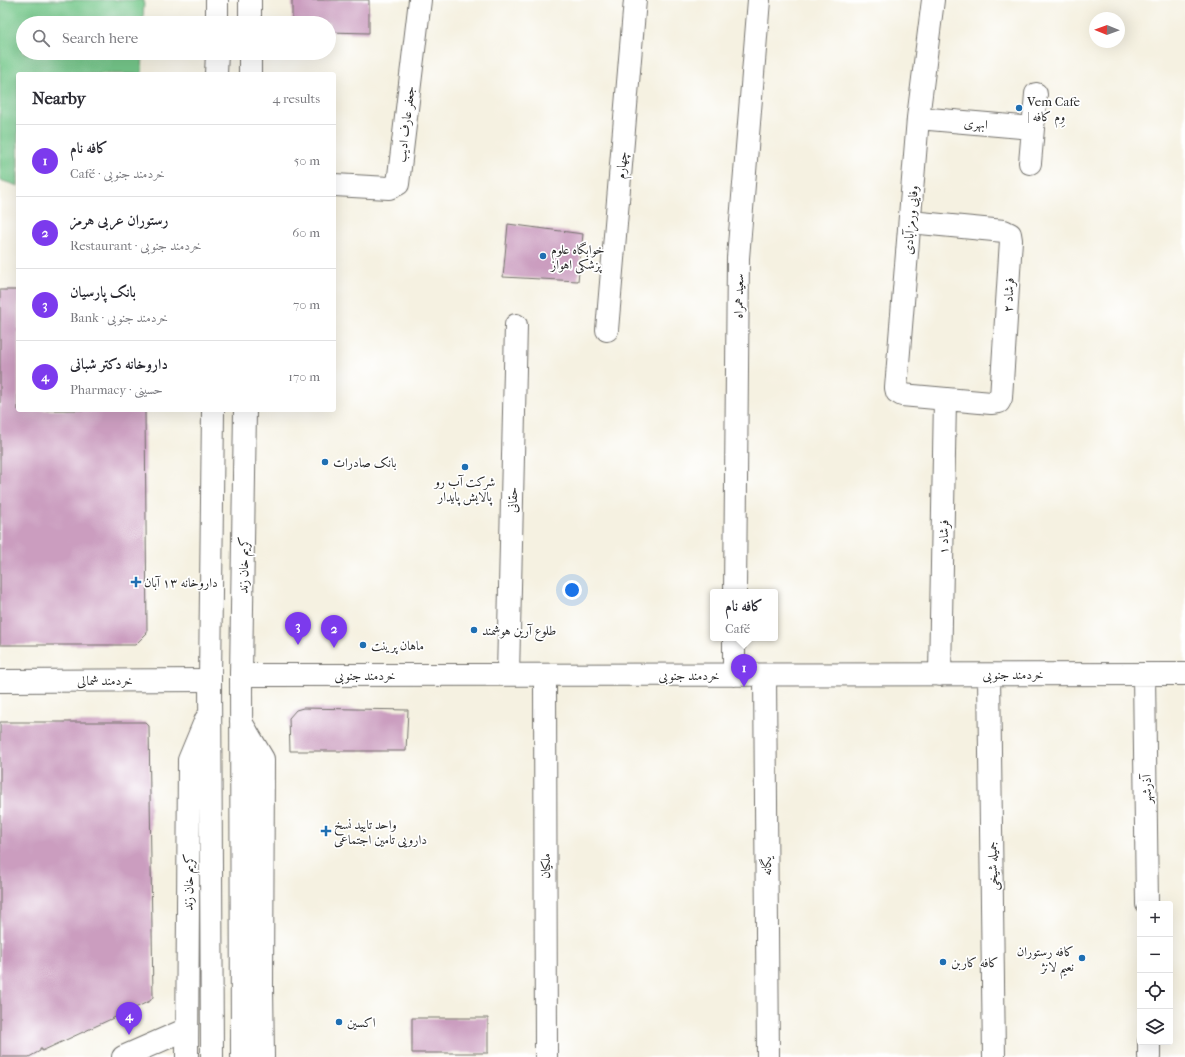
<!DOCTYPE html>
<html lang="en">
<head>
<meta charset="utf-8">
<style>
	body { margin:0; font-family:"IM FELL French Canon",Amiri,serif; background:#f2f2f3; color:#2b2b33 }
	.controls { position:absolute; right:12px; bottom:12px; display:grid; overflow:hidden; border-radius:4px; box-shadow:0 4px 16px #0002 }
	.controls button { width:36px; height:36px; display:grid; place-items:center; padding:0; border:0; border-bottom:1px solid #e1e1e2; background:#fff; color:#2b2b33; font:20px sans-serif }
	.compass { position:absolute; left:1089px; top:12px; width:36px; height:36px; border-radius:50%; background:#fff; box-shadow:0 4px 16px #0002; rotate:271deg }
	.you { position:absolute; left:572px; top:590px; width:14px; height:14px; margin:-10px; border:3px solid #fff; border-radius:50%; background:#1a73e8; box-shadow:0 0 0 6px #1a73e833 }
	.badge { display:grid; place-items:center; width:26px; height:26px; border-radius:50%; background:#7c3aed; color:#fff; font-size:13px; font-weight:700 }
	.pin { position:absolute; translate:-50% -33px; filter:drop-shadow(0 1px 2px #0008) }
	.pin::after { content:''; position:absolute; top:21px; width:14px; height:12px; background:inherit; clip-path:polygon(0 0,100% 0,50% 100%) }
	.popup { position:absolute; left:710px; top:589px; width:68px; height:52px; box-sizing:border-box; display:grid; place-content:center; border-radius:4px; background:#fff; filter:drop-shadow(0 1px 3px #0005); font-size:13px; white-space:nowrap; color:#7c7c81 }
	.popup b { font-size:15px; color:#2b2b33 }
	.popup::after { content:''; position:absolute; left:50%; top:100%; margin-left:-8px; border:8px solid transparent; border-top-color:#fff }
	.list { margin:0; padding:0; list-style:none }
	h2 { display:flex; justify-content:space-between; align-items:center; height:52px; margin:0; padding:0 16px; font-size:17px }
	h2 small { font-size:13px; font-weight:400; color:#7c7c81 }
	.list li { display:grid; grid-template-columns:26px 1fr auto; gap:12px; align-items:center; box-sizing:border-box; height:72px; padding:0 16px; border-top:1px solid #e1e1e2 }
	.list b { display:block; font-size:15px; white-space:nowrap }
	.list p { margin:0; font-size:13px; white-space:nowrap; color:#7c7c81 }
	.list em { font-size:13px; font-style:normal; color:#7c7c81 }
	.icon { flex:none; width:22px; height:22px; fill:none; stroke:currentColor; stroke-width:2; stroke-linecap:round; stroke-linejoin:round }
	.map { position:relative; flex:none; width:1185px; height:1057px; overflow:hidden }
	.search { position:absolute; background:#fff; box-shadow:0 4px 16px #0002; left:16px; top:16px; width:320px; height:44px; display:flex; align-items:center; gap:10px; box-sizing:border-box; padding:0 14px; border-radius:22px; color:#7c7c81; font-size:15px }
	.panel { position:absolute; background:#fff; box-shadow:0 4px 16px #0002; left:16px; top:72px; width:320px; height:340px; border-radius:4px }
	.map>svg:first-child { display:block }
	.green { fill:#76c88b; stroke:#507a5b }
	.building { fill:#cb9dbf }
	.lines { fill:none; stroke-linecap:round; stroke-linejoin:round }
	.minor-casing { stroke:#72706b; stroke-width:24 }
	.major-casing { stroke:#72706b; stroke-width:24 }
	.minor { stroke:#fff; stroke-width:22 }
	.major { stroke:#fff; stroke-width:22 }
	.poi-dot { fill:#1f6fb2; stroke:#fff; stroke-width:1.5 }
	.labels { text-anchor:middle; stroke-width:3.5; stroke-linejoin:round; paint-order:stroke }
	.poi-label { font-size:13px; fill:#2b2b2b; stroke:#fff; text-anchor:start }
	.street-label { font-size:13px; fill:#2b2b2b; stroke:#fff }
</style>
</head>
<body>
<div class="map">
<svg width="1185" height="1057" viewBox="0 0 1185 1057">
	<rect width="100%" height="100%" fill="#fff"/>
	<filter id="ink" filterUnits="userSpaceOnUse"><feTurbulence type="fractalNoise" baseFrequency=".025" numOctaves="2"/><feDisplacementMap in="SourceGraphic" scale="8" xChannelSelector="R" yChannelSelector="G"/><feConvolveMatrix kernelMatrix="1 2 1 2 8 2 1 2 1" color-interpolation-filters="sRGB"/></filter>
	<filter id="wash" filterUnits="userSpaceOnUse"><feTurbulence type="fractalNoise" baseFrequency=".012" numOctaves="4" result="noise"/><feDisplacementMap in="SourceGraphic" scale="16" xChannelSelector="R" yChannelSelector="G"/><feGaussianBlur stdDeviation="0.9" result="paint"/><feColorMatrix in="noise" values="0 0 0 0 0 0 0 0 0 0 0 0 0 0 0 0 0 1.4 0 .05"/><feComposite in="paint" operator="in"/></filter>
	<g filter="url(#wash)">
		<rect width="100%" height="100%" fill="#f5f1e1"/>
		<!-- green -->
		<path class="green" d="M0 0H144L143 23H23V53H143L142 74H18V186L0 180Z"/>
		<g id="blocks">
			<!-- building -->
			<path class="building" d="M292 0H369V33L329 32V23H292Z
				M508 224 583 234 578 281 503 277Z
				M0 290H18V410H145L147 633 135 645H0Z
				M303 708 408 710 406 751H290L289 718 296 710Z
				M0 722H145L149 726 153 997 150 1001 55 1045 42 1051V1049H40V1051L29 1057H0Z
				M412 1018H488V1053H412Z"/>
		</g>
	</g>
	<g filter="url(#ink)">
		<use href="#blocks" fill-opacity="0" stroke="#72706b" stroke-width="1"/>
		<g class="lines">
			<!-- minor casing -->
			<g class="minor-casing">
				<path id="minor" d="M918 118 1033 128
					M1030 163 1036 94
					M334 185 389 188 398 184 420 0
					M910 222 1004 231 1010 234 1011 240 1001 398 999 402 991 403 902 395 897 392 896 388 918 118 933 0
					M607 330 635 0
					M735 592 738 258 759 0
					M1144 674 1147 904
					M241 675 1185 674
					M508 675 516 325
					M545 675 546 1057
					M734 675V638
					M765 675 768 1057
					M940 675 945 399
					M989 675 994 1057
					M0 681 210 680
					M1149 1042V1057
					M123 1057 187 1029"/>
			</g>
			<!-- major casing -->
			<g class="major-casing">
				<path id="major" d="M217 23V0
					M250 23V0
					M216 74 217 53
					M250 74V53
					M241 722 263 759 262 987 263 1057
					M187 1057 189 760 206 719
					M212 1057 210 680 213 410
					M242 1057 241 675 245 410"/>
			</g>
			<!-- minor -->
			<use href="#minor" class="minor"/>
			<!-- major -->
			<use href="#major" class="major"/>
		</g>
	</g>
	<!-- markers -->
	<g class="poi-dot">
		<circle cx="1019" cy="108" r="4"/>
		<circle cx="543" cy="256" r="4"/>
		<circle cx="325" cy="462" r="4"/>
		<circle cx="465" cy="467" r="4"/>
		<path d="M134 576h4v4h4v4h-4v4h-4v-4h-4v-4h4z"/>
		<circle cx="474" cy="630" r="4"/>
		<circle cx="363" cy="645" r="4"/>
		<path d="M324 825h4v4h4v4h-4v4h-4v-4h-4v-4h4z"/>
		<circle cx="1082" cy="958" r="4"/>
		<circle cx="943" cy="962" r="4"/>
		<circle cx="339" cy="1022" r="4"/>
	</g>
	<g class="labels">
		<!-- poi labels -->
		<g class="poi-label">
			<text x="1027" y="106">Vem Cafe<tspan x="1027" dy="15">| وِم کافه</tspan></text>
			<text x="551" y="254">خوابگاه علوم<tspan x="551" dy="15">پزشکی اهواز</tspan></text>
			<text x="333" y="467">بانک صادرات</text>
			<text x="465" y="486" text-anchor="middle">شرکت آب رو<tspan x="465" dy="15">پالایش پایدار</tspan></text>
			<text x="144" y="587">داروخانه ۱۳ آبان</text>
			<text x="482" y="635">طلوع آرین هوشمند</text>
			<text x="371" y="650">ماهان پرینت</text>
			<text x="334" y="829">واحد تایید نسخ<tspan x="334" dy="15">دارویی تامین اجتماعی</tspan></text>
			<text x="1074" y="956" text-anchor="end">کافه رستوران<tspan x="1074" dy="15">نعیم لانژ</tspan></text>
			<text x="951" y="967">کافه کاربن</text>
			<text x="347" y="1027">اكسين</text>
		</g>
		<!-- street labels -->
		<g class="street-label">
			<text transform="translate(976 123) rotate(5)" y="5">ابهری</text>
			<text transform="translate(405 124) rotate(-83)" y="5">جعفر عارف ادیب</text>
			<text transform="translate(621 165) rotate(-85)" y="5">چهارم</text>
			<text transform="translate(910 220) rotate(-85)" y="5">وفایی ورمزآبادی</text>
			<text transform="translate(1008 295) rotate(-87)" y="5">فرشاد ۲</text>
			<text transform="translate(738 296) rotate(-89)" y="5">سعید همراه</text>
			<text transform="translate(512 500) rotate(-89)" y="5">حقانی</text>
			<text transform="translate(943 537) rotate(-89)" y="5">فرشاد ۱</text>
			<text transform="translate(243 565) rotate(-89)" y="5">کریم خان زند</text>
			<text x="1013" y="679">خردمند جنوبی</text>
			<text x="365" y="680">خردمند جنوبی</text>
			<text x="689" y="680">خردمند جنوبی</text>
			<text x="105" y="685">خردمند شمالی</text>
			<text transform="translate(1146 789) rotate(-91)" y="5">آذرشهر</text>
			<text transform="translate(545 866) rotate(-90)" y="5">ملکیان</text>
			<text transform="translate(766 866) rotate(-90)" y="5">یگانه</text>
			<text transform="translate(992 866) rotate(-91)" y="5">جمیله شیخی</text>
			<text transform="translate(188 882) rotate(-89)" y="5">کریم خان زند</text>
		</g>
	</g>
</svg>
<div class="controls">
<button>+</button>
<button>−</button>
<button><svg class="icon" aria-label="locate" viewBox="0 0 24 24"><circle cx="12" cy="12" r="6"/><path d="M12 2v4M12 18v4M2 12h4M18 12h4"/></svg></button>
<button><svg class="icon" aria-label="layers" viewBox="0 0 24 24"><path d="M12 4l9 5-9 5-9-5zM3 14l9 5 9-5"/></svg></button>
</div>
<svg class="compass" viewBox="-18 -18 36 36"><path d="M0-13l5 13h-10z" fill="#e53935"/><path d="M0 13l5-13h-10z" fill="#7c7c81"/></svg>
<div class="you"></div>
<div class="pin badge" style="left:744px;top:687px">1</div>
<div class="popup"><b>کافه نام</b>Café</div>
<div class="pin badge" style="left:334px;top:648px">2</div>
<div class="pin badge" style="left:298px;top:645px">3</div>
<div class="pin badge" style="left:129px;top:1035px">4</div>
<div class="search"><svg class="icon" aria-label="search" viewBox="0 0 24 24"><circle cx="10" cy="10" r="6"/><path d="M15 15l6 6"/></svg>Search here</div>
<section class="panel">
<h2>Nearby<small>4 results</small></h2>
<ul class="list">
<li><span class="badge">1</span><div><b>کافه نام</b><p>Café · خردمند جنوبی</p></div><em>50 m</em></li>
<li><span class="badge">2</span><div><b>رستوران عربی هرمز</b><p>Restaurant · خردمند جنوبی</p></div><em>60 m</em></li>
<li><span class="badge">3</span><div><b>بانک پارسیان</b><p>Bank · خردمند جنوبی</p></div><em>70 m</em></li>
<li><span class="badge">4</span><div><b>داروخانه دکتر شبانی</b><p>Pharmacy · حسینی</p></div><em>170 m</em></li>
</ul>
</section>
</div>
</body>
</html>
